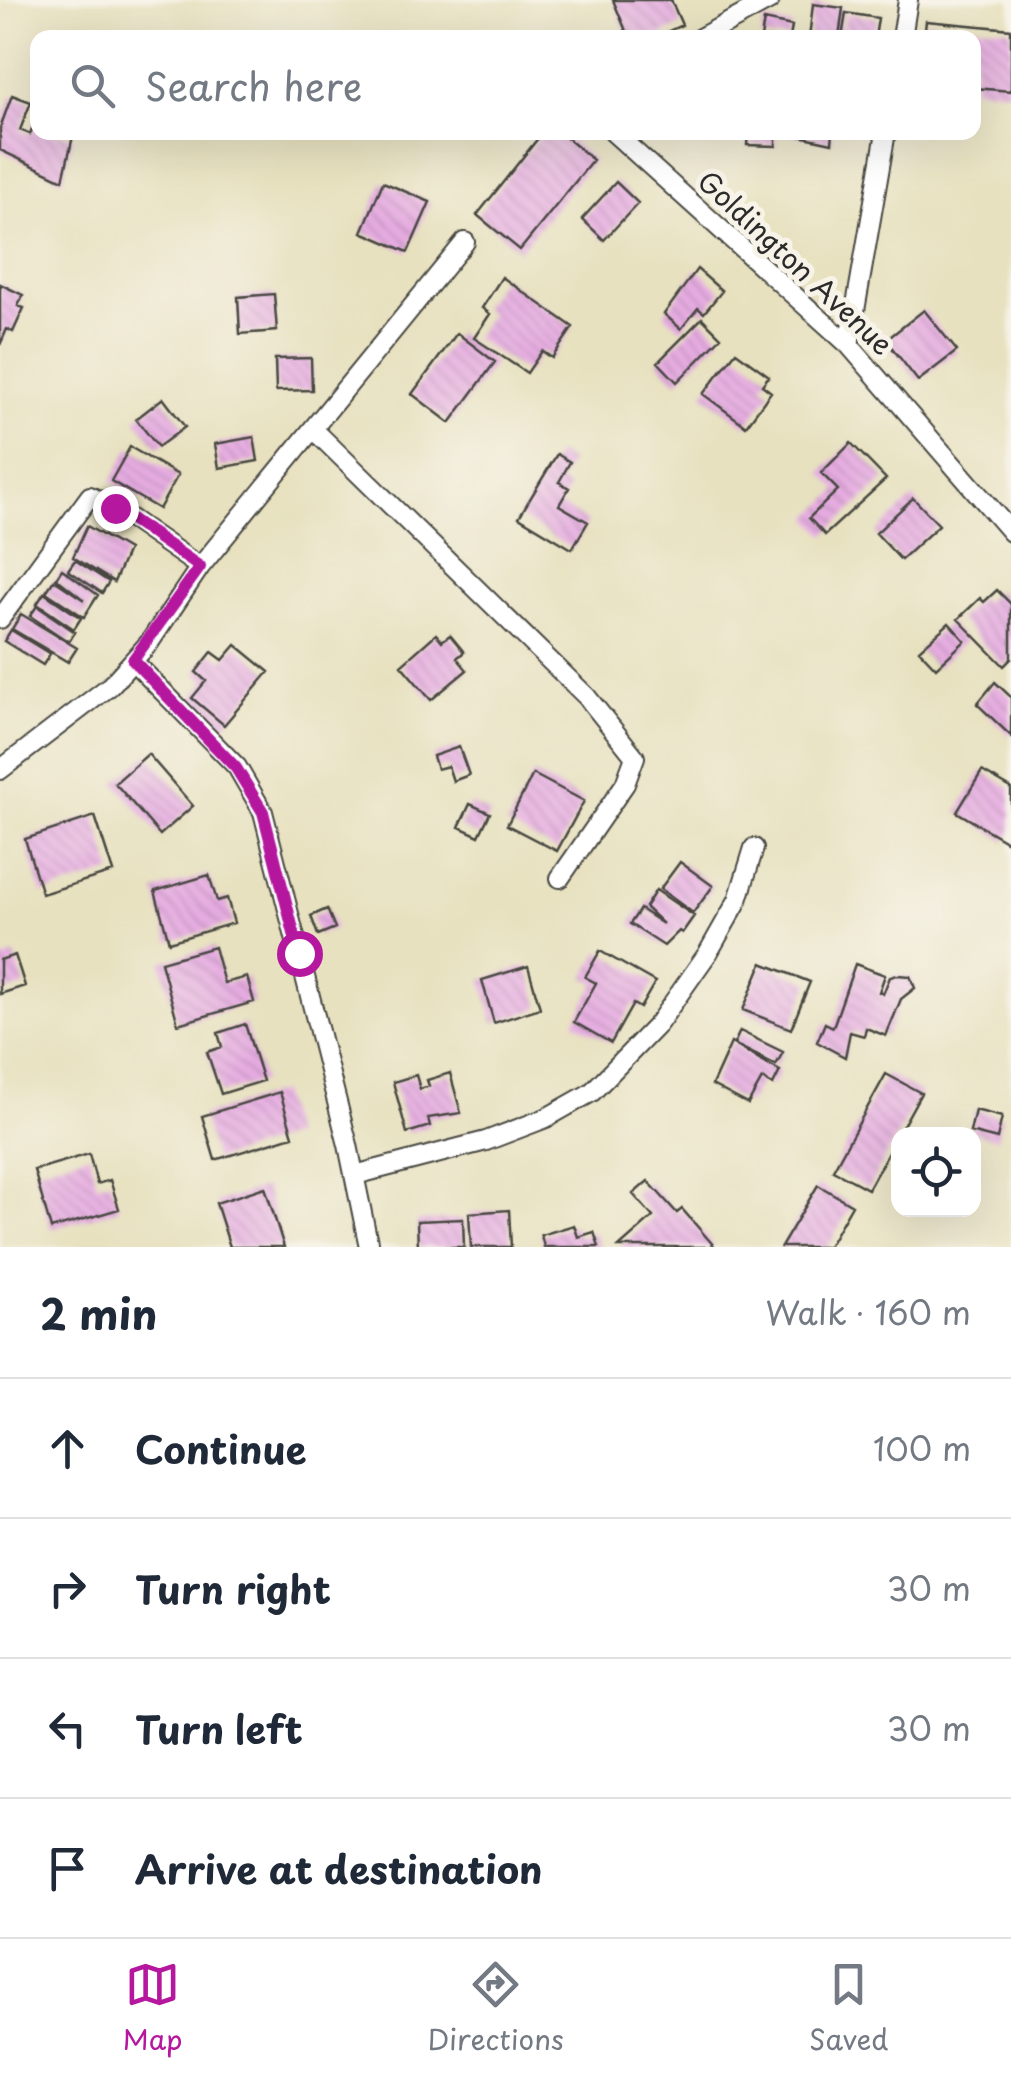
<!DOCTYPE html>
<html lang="en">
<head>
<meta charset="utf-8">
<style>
	body { margin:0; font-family:"Playpen Sans",sans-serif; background:#f6f6f7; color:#1f2937 }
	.controls { position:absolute; right:30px; bottom:30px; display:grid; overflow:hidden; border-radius:20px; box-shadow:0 10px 40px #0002 }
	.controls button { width:90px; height:90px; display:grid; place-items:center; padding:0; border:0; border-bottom:2px solid #e0e1e3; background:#fff; color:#1f2937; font:50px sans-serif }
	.stop { position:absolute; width:30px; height:30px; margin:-22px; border:8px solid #b5179e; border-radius:50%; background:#fff }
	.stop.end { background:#b5179e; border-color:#fff; box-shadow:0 2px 10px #0008 }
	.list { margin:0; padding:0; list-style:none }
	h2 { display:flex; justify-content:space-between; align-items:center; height:130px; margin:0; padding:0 40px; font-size:42px }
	h2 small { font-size:32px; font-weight:400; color:#747a83 }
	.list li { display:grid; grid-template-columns:65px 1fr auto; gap:30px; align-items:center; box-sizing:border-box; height:140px; padding:0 40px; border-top:2px solid #e0e1e3 }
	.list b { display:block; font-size:38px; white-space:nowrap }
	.list em { font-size:32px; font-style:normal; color:#747a83 }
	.icon { flex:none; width:55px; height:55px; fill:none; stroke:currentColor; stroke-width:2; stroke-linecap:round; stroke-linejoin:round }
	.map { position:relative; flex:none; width:1011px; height:1247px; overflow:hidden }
	.search { position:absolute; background:#fff; box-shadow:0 10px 40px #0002; left:30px; right:30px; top:30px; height:110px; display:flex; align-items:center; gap:25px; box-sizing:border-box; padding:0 35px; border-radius:20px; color:#747a83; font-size:38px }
	.sheet { height:690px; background:#fff }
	nav { display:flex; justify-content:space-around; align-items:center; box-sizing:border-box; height:140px; border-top:2px solid #e0e1e3; background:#fff; font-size:28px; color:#747a83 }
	nav a { display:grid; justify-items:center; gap:5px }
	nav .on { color:#b5179e }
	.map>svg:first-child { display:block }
	.building { fill:url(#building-back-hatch) }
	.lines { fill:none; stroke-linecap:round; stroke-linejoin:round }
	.street-casing { stroke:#474641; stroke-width:22 }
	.street { stroke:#fff; stroke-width:18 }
	.route { stroke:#b5179e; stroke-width:12 }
	.labels { text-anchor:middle; stroke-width:10; stroke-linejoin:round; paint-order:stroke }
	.street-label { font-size:28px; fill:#2b2b2b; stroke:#f7f3e8 }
</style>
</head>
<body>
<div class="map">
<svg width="1011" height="1247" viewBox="0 0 1011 1247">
	<defs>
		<pattern id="building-back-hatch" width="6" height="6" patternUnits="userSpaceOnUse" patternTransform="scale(2.5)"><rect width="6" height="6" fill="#e6ace1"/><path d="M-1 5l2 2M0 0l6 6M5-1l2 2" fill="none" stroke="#c594c1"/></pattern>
	</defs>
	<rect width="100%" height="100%" fill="#f7f3e8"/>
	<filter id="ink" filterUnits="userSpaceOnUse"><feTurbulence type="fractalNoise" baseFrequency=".01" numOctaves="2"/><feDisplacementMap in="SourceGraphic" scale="20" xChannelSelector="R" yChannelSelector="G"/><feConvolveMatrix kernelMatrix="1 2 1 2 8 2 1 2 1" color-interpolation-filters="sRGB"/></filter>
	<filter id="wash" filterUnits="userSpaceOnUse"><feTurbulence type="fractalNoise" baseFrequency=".0048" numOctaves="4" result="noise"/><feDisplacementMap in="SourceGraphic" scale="40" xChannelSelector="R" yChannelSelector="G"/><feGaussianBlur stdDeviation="2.25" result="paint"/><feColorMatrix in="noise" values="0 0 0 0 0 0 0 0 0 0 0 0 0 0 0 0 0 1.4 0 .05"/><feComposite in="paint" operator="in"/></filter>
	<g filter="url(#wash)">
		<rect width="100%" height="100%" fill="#e7e1bf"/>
		<g id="blocks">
			<!-- building -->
			<path class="building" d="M613 0H671L682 25 654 38H629Z
				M813 4 843 8 839 38H809Z
				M846 13 878 18 875 38H842Z
				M764 20 792 26 790 38H761Z
				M926 21 1011 29V91L974 88V38H924Z
				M12 95 31 102 20 130 30 134 37 116 38 132 73 136 63 180 0 150V128Z
				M543 132H560L593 160 520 250 477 215Z
				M748 132H776V146L747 145Z
				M781 132H833L832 143Z
				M383 182 430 202 408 252 362 232Z
				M616 182 638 203 604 240 582 219Z
				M697 269 722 291 704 313 698 308 681 329 664 314Z
				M502 277 573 327 552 358 542 351 527 373 474 338 490 314 482 308Z
				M0 284 23 295 18 306 24 308 13 332 7 329 0 345Z
				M274 294 277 331 240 334 238 297Z
				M924 310 957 351 918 381 886 340Z
				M702 318 721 337 677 382 658 362Z
				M457 333 495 362 450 423 412 394Z
				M736 352 769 376 762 385 771 392 746 426 703 394Z
				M311 358 312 390 276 391 275 359Z
				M163 398 185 427 158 447 136 419Z
				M254 437 258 461 219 468 215 444Z
				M851 443 886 479 825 535 809 518 838 490 821 473Z
				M130 447 178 475 159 509 111 481Z
				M557 454 570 462 559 482 569 488 559 505 588 522 572 549 519 517Z
				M913 498 939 525 901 560 876 533Z
				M87 526 128 550 114 582 73 557Z
				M75 560 109 582 102 593 68 570Z
				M62 569 98 595 84 617 46 592 54 580 84 600 56 578Z
				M997 590 1011 604V659L1004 666 958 619 980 598 984 602Z
				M44 593 81 618 74 629 37 604Z
				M37 606 75 632 69 642 30 616Z
				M21 614 77 648 68 662 12 629Z
				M949 623 965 641 936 668 919 650Z
				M11 630 50 654 43 665 4 641Z
				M436 634 442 641 450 635 464 652 457 658 467 670 431 700 401 665Z
				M236 645 269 672 224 725 192 698 206 681 196 672 212 652 223 660Z
				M995 682 1011 697V736L977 704Z
				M459 747 469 775 453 781 448 766 437 769 433 756Z
				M148 754 193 806 160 835 115 783Z
				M982 771 1011 788V833L1006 841 957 812Z
				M533 774 584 801 557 851 507 825Z
				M470 804 490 813 479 836 459 827Z
				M95 816 113 872 42 894 25 839Z
				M680 862 713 886 693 913 660 889Z
				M209 875 217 901 227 898 234 923 169 942 155 891Z
				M656 890 694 916 682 933 679 931 664 946 630 924 640 909 663 924 645 907Z
				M327 909 335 928 318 935 311 916Z
				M214 947 224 983 247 977 254 1002 178 1024 161 962Z
				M600 951 655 982 640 1008 633 1004 611 1043 574 1022 596 983 585 977Z
				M15 955 25 986 0 994V960Z
				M762 963 810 982 791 1029 743 1010Z
				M855 964 885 975 879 992 883 994 890 977 897 975 910 976 915 988 901 999 886 1036 866 1028 864 1036 850 1032 845 1057 817 1042 825 1023 833 1027Z
				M528 966 540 1008 494 1023 482 980Z
				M245 1024 263 1081 221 1094 207 1052 222 1047 218 1033Z
				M740 1031 783 1052 776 1065 734 1044Z
				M731 1043 780 1071 773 1085 762 1079 748 1104 712 1085Z
				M450 1073 461 1113 428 1118 430 1126 407 1133 393 1082 416 1075 420 1089 429 1086 427 1080Z
				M886 1074 921 1093 868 1189 833 1170Z
				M280 1092 293 1136 215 1160 202 1116Z
				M975 1110 1002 1117 997 1139 970 1132Z
				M89 1154 97 1184 110 1180 119 1209 51 1229 34 1170Z
				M648 1181 677 1213 682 1209 715 1247H619L653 1217 633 1194Z
				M818 1185 852 1205 828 1247H781Z
				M265 1187 284 1247H230L216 1203Z
				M509 1210 511 1247H471L469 1213Z
				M463 1219 464 1247H418L417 1221Z
				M574 1225 578 1237 594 1232 599 1247H544L541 1235Z"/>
		</g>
	</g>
	<g filter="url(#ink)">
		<use href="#blocks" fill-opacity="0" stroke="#474641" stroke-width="2.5"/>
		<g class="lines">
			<!-- street casing -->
			<g class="street-casing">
				<path id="street" d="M700 38 770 0
					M902 38 908 0
					M613 132 849 345 1011 532
					M849 345 886 132
					M313 429 587 697 635 757 625 784 560 878
					M0 619 90 496 115 508 200 567
					M133 661 237 767 263 812 348 1145 369 1247
					M0 770 110 686 149 643 200 567 465 242
					M355 1175 486 1141 546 1118 592 1092 658 1024 708 953 738 900 754 848"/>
			</g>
			<!-- street -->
			<use href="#street" class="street"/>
		</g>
	</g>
	<g class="lines" filter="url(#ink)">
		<!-- route -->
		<path class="route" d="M115 508 200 567 133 660 236 768 263 812 299 953"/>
	</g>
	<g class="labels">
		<!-- street labels -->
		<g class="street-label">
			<text transform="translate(795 263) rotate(43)" y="10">Goldington Avenue</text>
		</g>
	</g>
</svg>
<div class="controls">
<button><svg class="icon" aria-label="locate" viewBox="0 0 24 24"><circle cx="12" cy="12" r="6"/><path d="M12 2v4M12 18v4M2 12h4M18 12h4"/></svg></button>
</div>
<div class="stop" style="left:299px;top:953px"></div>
<div class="stop end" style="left:115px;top:508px"></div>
<div class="search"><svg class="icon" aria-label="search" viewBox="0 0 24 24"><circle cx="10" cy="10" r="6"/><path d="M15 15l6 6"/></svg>Search here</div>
</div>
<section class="sheet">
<h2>2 min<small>Walk · 160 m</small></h2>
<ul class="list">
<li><svg class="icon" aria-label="ahead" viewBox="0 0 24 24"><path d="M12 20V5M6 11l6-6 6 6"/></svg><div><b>Continue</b></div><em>100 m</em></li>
<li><svg class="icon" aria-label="right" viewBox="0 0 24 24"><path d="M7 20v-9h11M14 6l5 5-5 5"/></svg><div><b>Turn right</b></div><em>30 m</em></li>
<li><svg class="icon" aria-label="left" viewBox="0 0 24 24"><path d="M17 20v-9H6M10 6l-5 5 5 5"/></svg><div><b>Turn left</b></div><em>30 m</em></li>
<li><svg class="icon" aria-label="arrive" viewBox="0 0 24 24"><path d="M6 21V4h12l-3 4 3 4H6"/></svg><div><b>Arrive at destination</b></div></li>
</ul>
</section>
<nav>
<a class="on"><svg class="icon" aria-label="map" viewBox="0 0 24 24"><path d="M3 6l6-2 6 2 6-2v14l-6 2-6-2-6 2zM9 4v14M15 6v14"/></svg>Map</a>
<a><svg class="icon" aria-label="directions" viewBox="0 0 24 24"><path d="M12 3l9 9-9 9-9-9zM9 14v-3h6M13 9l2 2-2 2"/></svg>Directions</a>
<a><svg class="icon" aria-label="saved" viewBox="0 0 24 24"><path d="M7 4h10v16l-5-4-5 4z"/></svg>Saved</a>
</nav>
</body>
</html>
